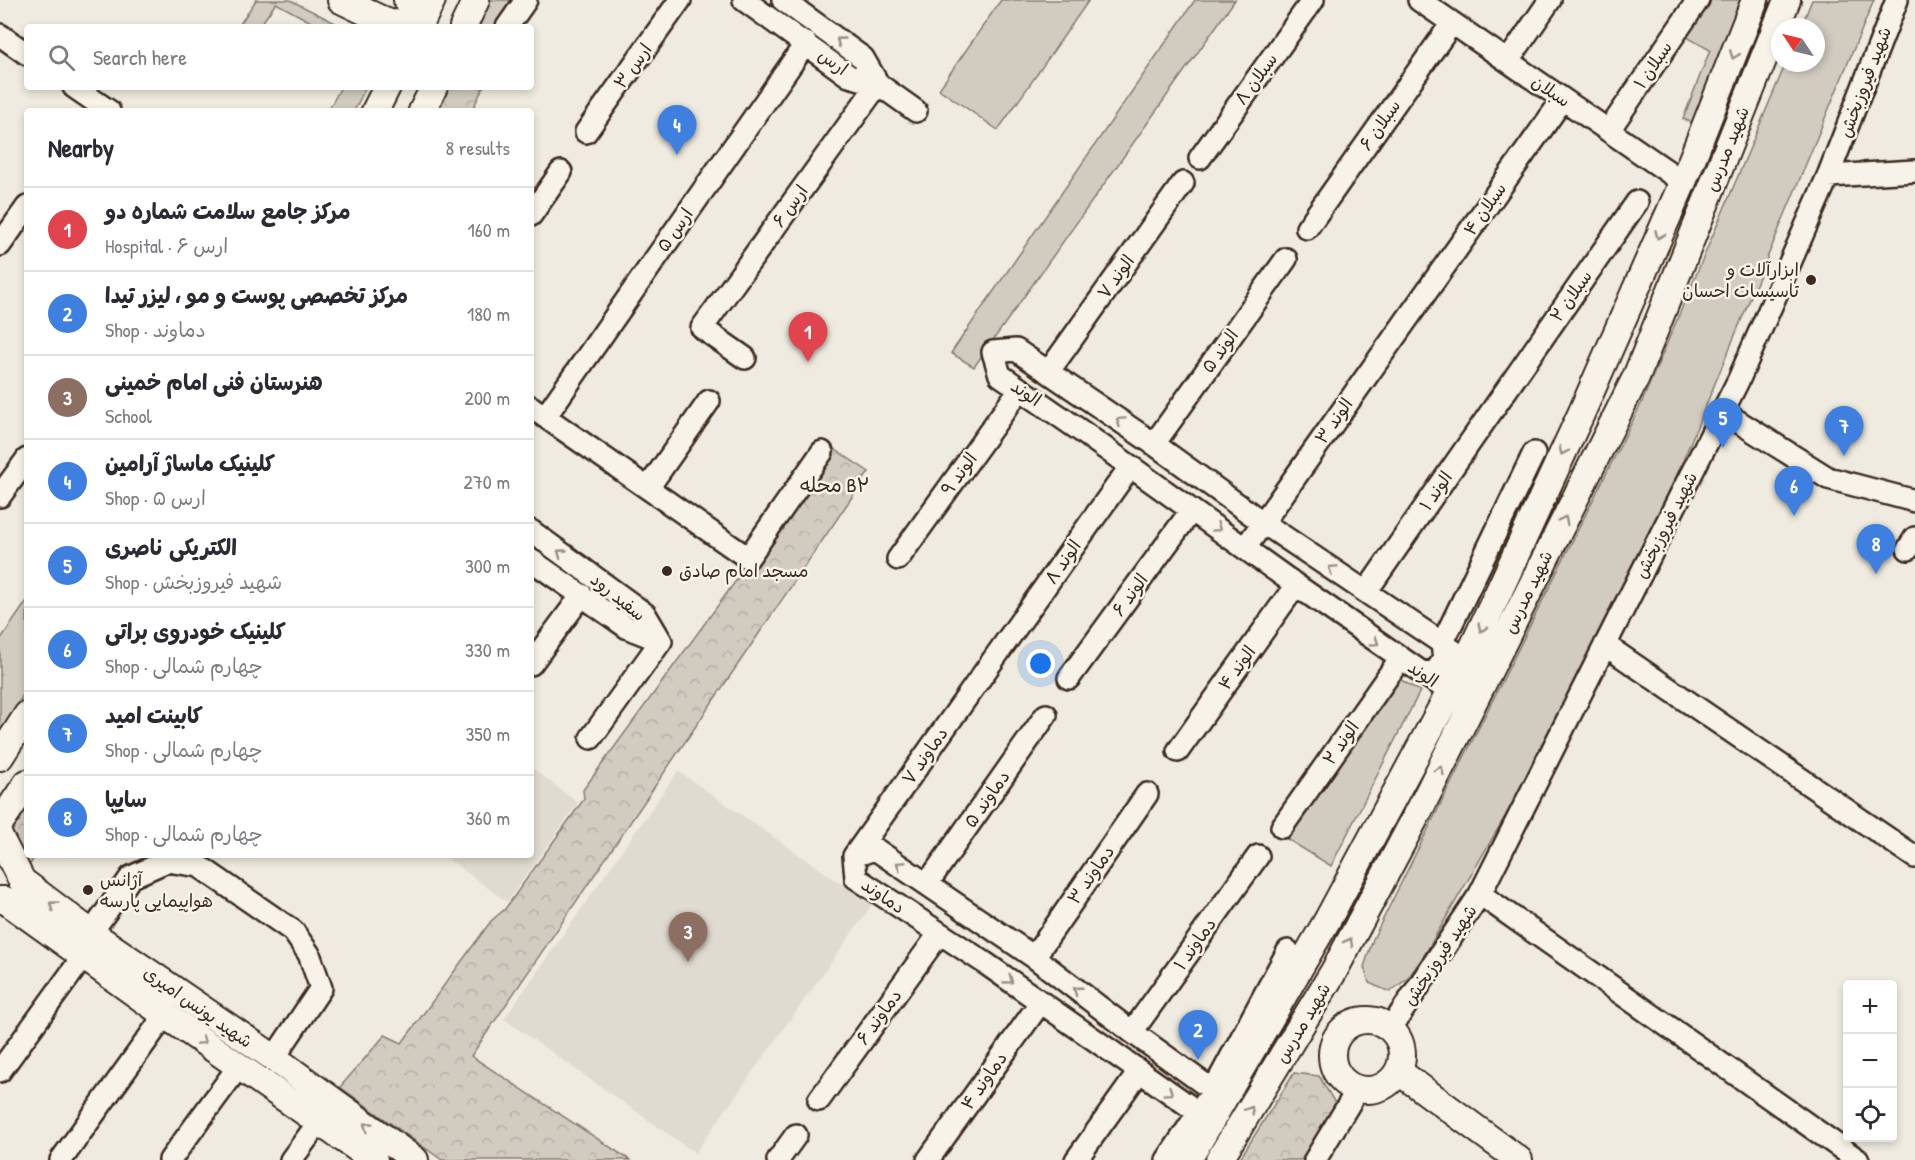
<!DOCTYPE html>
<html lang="en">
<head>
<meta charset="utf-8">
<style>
	body { margin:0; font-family:"Patrick Hand","Playpen Sans Arabic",sans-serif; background:#f2f2f3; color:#2b2b33 }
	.controls { position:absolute; right:18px; bottom:18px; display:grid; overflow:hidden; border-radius:6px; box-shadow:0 3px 9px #0003 }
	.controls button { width:54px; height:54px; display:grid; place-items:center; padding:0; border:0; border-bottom:2px solid #e1e1e2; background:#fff; color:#2b2b33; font:30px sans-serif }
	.compass { position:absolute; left:1771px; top:18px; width:54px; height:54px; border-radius:50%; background:#fff; box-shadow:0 3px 9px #0003; rotate:305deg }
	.you { position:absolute; left:1041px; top:664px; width:21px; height:21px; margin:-15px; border:4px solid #fff; border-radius:50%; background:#1a73e8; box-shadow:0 0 0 9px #1a73e833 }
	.badge { display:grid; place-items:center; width:39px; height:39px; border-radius:50%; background:#0f766e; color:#fff; font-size:20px; font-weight:700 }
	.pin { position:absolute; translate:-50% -50px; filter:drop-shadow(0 2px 3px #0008) }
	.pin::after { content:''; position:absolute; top:32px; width:21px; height:18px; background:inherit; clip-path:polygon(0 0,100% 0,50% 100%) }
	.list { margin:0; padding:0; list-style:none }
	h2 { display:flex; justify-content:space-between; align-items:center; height:78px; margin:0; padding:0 24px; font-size:26px }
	h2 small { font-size:20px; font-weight:400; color:#7c7c81 }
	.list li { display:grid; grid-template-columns:39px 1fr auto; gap:18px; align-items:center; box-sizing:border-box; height:84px; padding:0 24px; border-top:2px solid #e1e1e2 }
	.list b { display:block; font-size:22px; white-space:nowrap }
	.list p { margin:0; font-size:20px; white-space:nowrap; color:#7c7c81 }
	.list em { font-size:20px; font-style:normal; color:#7c7c81 }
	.icon { flex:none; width:33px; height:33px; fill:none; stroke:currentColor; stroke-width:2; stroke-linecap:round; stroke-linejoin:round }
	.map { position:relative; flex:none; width:1915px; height:1160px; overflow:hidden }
	.search { position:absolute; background:#fff; box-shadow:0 3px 9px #0003; left:24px; top:24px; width:510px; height:66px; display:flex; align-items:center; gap:15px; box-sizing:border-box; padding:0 21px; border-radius:6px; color:#7c7c81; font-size:22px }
	.panel { position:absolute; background:#fff; box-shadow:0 3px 9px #0003; left:24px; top:108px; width:510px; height:750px; border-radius:6px }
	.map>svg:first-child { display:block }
	.built { fill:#e0dbd0 }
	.green { fill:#d1cbc0; stroke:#867a6f; stroke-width:1.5 }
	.forest { fill:url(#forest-crowns); stroke:#867a6f; stroke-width:1.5 }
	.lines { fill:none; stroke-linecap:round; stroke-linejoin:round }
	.minor-casing { stroke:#3b2a1e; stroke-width:26 }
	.major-casing { stroke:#3b2a1e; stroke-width:30 }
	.minor { stroke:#f7f3e8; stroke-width:21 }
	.major { stroke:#f7f3e8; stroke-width:26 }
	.oneway { stroke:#998e83 }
	.poi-dot { fill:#3b2a1e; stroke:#f7f3e8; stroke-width:2 }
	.labels { text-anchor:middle; stroke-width:5; stroke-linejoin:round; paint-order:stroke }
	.street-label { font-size:18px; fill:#3b2a1e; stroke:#f7f3e8 }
	.poi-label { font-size:18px; fill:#3b2a1e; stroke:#f7f3e8; text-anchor:start }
	.neighbourhood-label { font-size:20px; fill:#3b2a1e; stroke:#f7f3e8 }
</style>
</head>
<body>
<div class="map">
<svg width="1915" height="1160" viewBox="0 0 1915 1160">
	<defs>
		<pattern id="forest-crowns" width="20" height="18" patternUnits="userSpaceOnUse" patternTransform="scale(1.5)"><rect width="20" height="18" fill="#d1cbc0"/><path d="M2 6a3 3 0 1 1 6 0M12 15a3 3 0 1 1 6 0" fill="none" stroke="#b4aea5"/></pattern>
	</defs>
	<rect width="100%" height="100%" fill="#efebe0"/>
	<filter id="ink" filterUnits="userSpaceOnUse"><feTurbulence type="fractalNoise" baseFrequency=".0167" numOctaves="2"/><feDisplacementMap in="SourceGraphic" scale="12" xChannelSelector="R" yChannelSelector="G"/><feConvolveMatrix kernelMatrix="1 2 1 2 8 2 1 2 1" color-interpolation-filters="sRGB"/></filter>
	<g filter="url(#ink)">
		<!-- built -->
		<path class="built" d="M531 767 578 803 507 902 443 855H531Z
			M678 771 872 905 695 1153 504 1019Z"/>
		<!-- green -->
		<path class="green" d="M256 0H290L343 27H320L276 3 259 27H238Z
			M1001 0H1089L998 130 939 89Z
			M1195 0H1235L974 367 951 353Z
			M1711 0H1743L1696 124 1683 119 1710 50 1685 36Z
			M1812 0H1874L1677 475 1550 734 1506 815 1425 954 1408 978 1390 992 1369 983 1364 967 1373 939 1642 402 1786 63H1816V27H1801Z
			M341 87H366L354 111H328Z
			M27 601V689L0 732V640Z
			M1396 677 1420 691 1331 866 1287 839Z"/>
		<!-- forest -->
		<path class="forest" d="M481 0H517L498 27H468Z
			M440 87H483L472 111H428Z
			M833 448 869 472 471 1056 630 1160H442L340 1087 385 1035 402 1043 491 921 505 909 584 799 583 790Z
			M27 796V855H36L27 869 5 829Z
			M1294 1073 1319 1076 1335 1103 1320 1133 1301 1160H1239Z"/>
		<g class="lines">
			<!-- minor casing -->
			<g class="minor-casing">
				<path id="minor" d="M744 0 849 76 878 84 916 111
					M783 0 863 58 878 84
					M1419 0 1683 182
					M507 27 526 0
					M0 35 27 54
					M1508 61 1550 0
					M74 87 109 111
					M1609 130 1698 0
					M586 132 680 0
					M1200 158 1313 0
					M1828 176 1915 171
					M531 215 561 172
					M1307 228 1452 23
					M0 245 27 207
					M745 358 702 328 878 84
					M1049 371 1183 183
					M531 407 748 558 822 452
					M1723 412 1828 478 1915 501
					M545 417 806 43
					M1154 444 1286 259
					M648 488 709 401
					M0 496 27 459
					M531 531 645 614 661 641 628 628 531 560
					M1245 548 1563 99
					M1908 549 1915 538
					M898 559 1020 389
					M1366 592 1637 202
					M1605 645 1915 857
					M531 664 582 595
					M1421 673 1436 671 1444 659 1442 644 1534 453
					M1069 678 1191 511
					M1450 692 1296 585 1081 431 1000 375 993 352 1016 350 1154 444 1262 522 1467 660
					M591 738 661 641
					M1178 751 1296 585
					M1282 827 1400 659
					M854 856 1130 467
					M854 856 856 878 985 963 1212 1122
					M854 856 875 849 1034 957 1132 1032 1225 1099
					M927 884 1046 715
					M1480 894 1858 1160
					M91 933 131 877 167 861 199 866 293 931 309 954 321 988 274 1058
					M1034 957 1147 794
					M1391 1028 1480 894 1739 379 1828 176 1897 0
					M1132 1032 1258 856
					M0 1071 83 957
					M819 1100 939 934
					M61 1160 165 1015
					M170 1160 239 1066
					M291 1160 319 1122
					M778 1160 796 1135
					M928 1160 1040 1003
					M1076 1160 1139 1072
					M1167 1160 1213 1091 1288 951
					M1315 1160 1358 1089"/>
			</g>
			<!-- major casing -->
			<g class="major-casing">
				<path id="major" d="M341 0 389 23 420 24
					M407 0 420 24
					M419 27 432 0
					M463 27 476 0
					M375 111 387 87
					M422 111 434 87
					M0 757 27 715
					M0 823 27 783
					M0 838 22 881 91 933 274 1058 415 1160
					M0 900H5L165 1015 374 1160
					M1332 1055a35 35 0 1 1 70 0a35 35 0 1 1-70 0Z
					M1398 1071 1519 1160
					M1188 1160 1328 919 1467 660 1581 414 1683 182 1755 0
					M1219 1160 1334 971 1421 807 1636 377 1787 0"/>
			</g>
			<!-- minor -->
			<use href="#minor" class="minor"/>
			<!-- major -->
			<use href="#major" class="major"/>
		</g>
		<!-- one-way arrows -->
		<defs><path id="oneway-chevron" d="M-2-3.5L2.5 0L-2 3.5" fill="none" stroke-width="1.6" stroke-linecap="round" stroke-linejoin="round" transform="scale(1.5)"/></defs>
		<g class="oneway">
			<use href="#oneway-chevron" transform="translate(840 41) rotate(-144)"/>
			<use href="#oneway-chevron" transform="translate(1734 55) rotate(111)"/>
			<use href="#oneway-chevron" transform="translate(1659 235) rotate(114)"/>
			<use href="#oneway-chevron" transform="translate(1120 421) rotate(-146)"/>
			<use href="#oneway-chevron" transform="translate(1563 451) rotate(115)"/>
			<use href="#oneway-chevron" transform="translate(1564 520) rotate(-64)"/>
			<use href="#oneway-chevron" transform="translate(1217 528) rotate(35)"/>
			<use href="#oneway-chevron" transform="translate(561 553) rotate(-144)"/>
			<use href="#oneway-chevron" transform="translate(1332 569) rotate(-146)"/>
			<use href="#oneway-chevron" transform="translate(1482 628) rotate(114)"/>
			<use href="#oneway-chevron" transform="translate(1375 642) rotate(35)"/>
			<use href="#oneway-chevron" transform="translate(1440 770) rotate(-64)"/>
			<use href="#oneway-chevron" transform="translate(900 865) rotate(-146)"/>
			<use href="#oneway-chevron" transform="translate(53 905) rotate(-144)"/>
			<use href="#oneway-chevron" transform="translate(1349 942) rotate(-62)"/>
			<use href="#oneway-chevron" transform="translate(1009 980) rotate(36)"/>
			<use href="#oneway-chevron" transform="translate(1077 990) rotate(-142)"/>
			<use href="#oneway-chevron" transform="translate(202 1041) rotate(34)"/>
			<use href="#oneway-chevron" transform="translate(1169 1092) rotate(34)"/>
			<use href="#oneway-chevron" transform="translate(1250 1110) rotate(-59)"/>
			<use href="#oneway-chevron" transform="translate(367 1126) rotate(-144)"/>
		</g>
	</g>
	<!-- markers -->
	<g class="poi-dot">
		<circle cx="1811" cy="280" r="6"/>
		<circle cx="667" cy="571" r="6"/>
		<circle cx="88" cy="890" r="6"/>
	</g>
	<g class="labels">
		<!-- street labels -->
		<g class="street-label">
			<text transform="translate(833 62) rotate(35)" y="6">ارس</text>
			<text transform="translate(1653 65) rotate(-56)" y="6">سبلان ۱</text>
			<text transform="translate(633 66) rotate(-54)" y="6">ارس ۳</text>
			<text transform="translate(1256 79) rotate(-54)" y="6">سبلان ۸</text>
			<text transform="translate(1865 82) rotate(-69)" y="6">شهید فیروزبخش</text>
			<text transform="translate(1551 91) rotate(34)" y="6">سبلان</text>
			<text transform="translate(1380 125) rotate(-55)" y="6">سبلان ۶</text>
			<text transform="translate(1727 149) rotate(-68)" y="6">شهید مدرس</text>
			<text transform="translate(790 206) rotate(-54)" y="6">ارس ۶</text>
			<text transform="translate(1485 209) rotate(-55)" y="6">سبلان ۴</text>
			<text transform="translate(675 230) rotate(-55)" y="6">ارس ۵</text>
			<text transform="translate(1116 277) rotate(-54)" y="6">الوند ۷</text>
			<text transform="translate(1571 296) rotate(-55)" y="6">سبلان ۲</text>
			<text transform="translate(1220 351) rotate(-54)" y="6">الوند ۵</text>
			<text transform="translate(1026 393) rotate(34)" y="6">الوند</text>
			<text transform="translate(1334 421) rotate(-55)" y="6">الوند ۳</text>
			<text transform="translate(959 474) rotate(-54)" y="6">الوند ۹</text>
			<text transform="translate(1436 491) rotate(-55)" y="6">الوند ۱</text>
			<text transform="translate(1666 525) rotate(-63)" y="6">شهید فیروزبخش</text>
			<text transform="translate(1063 562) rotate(-55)" y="6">الوند ۸</text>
			<text transform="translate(1528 592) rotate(-64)" y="6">شهید مدرس</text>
			<text transform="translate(1130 595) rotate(-54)" y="6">الوند ۶</text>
			<text transform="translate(618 597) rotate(39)" y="6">سفید رود</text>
			<text transform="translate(1237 668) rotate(-54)" y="6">الوند ۴</text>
			<text transform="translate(1423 674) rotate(34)" y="6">الوند</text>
			<text transform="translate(1341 743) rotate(-55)" y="6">الوند ۲</text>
			<text transform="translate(925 756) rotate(-55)" y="6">دماوند ۷</text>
			<text transform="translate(987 799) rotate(-55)" y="6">دماوند ۵</text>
			<text transform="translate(1091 875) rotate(-55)" y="6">دماوند ۳</text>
			<text transform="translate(883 896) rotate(34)" y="6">دماوند</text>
			<text transform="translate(1195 944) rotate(-55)" y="6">دماوند ۱</text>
			<text transform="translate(1440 955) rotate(-56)" y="6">شهید فیروزبخش</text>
			<text transform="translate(198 1007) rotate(35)" y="6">شهید یونس امیری</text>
			<text transform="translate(879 1017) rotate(-54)" y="6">دماوند ۶</text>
			<text transform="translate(1303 1023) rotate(-59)" y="6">شهید مدرس</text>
			<text transform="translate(984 1081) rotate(-55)" y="6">دماوند ۴</text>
		</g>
		<!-- poi labels -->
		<g class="poi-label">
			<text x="1799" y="276" text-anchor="end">ابزارآلات و<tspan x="1799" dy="21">تاسیسات احسان</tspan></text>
			<text x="679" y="577">مسجد امام صادق</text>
			<text x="100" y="886">آژانس<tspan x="100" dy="21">هواپیمایی پارسه</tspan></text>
		</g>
		<!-- neighbourhood labels -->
		<g class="neighbourhood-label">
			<text x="835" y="492">محله B۲</text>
		</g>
	</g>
</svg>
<div class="controls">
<button>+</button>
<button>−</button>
<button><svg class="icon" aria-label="locate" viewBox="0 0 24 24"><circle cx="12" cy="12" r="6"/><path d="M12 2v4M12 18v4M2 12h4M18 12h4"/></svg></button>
</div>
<svg class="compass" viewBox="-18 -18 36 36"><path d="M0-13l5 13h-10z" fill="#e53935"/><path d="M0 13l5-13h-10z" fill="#7c7c81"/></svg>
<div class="you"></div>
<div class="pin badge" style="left:808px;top:362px;background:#e0444e">1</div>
<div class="pin badge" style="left:1198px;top:1060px;background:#3f7fe0">2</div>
<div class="pin badge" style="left:688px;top:962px;background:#8d6e63">3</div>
<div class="pin badge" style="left:677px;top:155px;background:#3f7fe0">4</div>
<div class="pin badge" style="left:1723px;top:448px;background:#3f7fe0">5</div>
<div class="pin badge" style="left:1794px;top:516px;background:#3f7fe0">6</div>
<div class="pin badge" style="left:1844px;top:456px;background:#3f7fe0">7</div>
<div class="pin badge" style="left:1876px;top:574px;background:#3f7fe0">8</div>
<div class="search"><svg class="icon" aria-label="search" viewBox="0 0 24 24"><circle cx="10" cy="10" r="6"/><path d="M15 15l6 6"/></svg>Search here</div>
<section class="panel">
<h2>Nearby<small>8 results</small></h2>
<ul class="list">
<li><span class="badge" style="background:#e0444e">1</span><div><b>مرکز جامع سلامت شماره دو</b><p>Hospital · ارس ۶</p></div><em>160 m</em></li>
<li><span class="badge" style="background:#3f7fe0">2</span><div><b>مرکز تخصصی پوست و مو ، لیزر تیدا</b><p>Shop · دماوند</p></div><em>180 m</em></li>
<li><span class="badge" style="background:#8d6e63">3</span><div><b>هنرستان فنی امام خمینی</b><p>School</p></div><em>200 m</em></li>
<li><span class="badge" style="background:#3f7fe0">4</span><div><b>کلینیک ماساژ آرامین</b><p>Shop · ارس ۵</p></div><em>270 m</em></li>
<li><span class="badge" style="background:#3f7fe0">5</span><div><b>الکتریکی ناصری</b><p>Shop · شهید فیروزبخش</p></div><em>300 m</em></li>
<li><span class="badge" style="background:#3f7fe0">6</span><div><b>کلینیک خودروی براتی</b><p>Shop · چهارم شمالی</p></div><em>330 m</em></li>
<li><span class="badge" style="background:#3f7fe0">7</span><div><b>کابینت امید</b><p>Shop · چهارم شمالی</p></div><em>350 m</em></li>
<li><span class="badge" style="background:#3f7fe0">8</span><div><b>سایپا</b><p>Shop · چهارم شمالی</p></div><em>360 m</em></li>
</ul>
</section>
</div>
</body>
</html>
